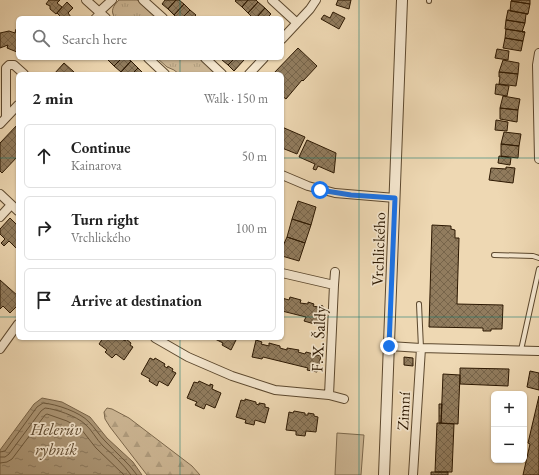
<!DOCTYPE html>
<html lang="en">
<head>
<meta charset="utf-8">
<style>
	body { margin:0; font-family:"EB Garamond",serif; background:#f6f6f6; color:#222 }
	.controls { position:absolute; right:12px; bottom:12px; display:grid; overflow:hidden; border-radius:6px; box-shadow:0 1px 3px #0004 }
	.controls button { width:36px; height:36px; display:grid; place-items:center; padding:0; border:0; border-bottom:1px solid #e0e0e0; background:#fff; color:#222; font:20px sans-serif }
	.stop { position:absolute; width:12px; height:12px; margin:-9px; border:3px solid #1a73e8; border-radius:50%; background:#fff }
	.stop.end { background:#1a73e8; border-color:#fff; box-shadow:0 1px 4px #0008 }
	.list { margin:0; padding:0; list-style:none }
	h2 { display:flex; justify-content:space-between; align-items:center; height:52px; margin:0; padding:0 16px; font-size:17px }
	h2 small { font-size:13px; font-weight:400; color:#767676 }
	.list li { display:grid; grid-template-columns:26px 1fr auto; gap:12px; align-items:center; box-sizing:border-box; height:64px; margin:0 8px 8px; padding:0 8px; border:1px solid #e0e0e0; border-radius:6px }
	.list b { display:block; font-size:15px; white-space:nowrap }
	.list p { margin:0; font-size:13px; white-space:nowrap; color:#767676 }
	.list em { font-size:13px; font-style:normal; color:#767676 }
	.icon { flex:none; width:22px; height:22px; fill:none; stroke:currentColor; stroke-width:2; stroke-linecap:round; stroke-linejoin:round }
	.map { position:relative; flex:none; width:539px; height:475px; overflow:hidden }
	.search { position:absolute; background:#fff; box-shadow:0 1px 3px #0004; left:16px; top:16px; width:268px; height:44px; display:flex; align-items:center; gap:10px; box-sizing:border-box; padding:0 14px; border-radius:6px; color:#767676; font-size:15px }
	.panel { position:absolute; background:#fff; box-shadow:0 1px 3px #0004; left:16px; top:72px; width:268px; height:268px; border-radius:6px }
	.map>svg:first-child { display:block }
	.grass { fill:url(#grass-tufts); stroke:#7c684c }
	.forest { fill:url(#forest-firs); stroke:#7c684c }
	.pitch { fill:#cdb795; stroke:#7c684c }
	.water { fill:url(#water-ripples); stroke:#796448 }
	.lines { fill:none; stroke-linecap:round; stroke-linejoin:round }
	.shore { stroke:#6c583c; stroke-width:1 }
	.building { fill:url(#building-cross-hatch); stroke:#2c1802 }
	.service-casing { stroke:#5c482e; stroke-width:6 }
	.minor-casing { stroke:#5c482e; stroke-width:10 }
	.tertiary-casing { stroke:#5c482e; stroke-width:12 }
	.service { stroke:#f4e6ce; stroke-width:4 }
	.minor { stroke:#f4e6ce; stroke-width:8 }
	.tertiary { stroke:#f4e6ce; stroke-width:10 }
	.route { stroke:#1a73e8; stroke-width:5 }
	.grid { fill:none; stroke:#0f766e; stroke-width:1; stroke-opacity:0.55 }
	.labels { text-anchor:middle; stroke-width:3.5; stroke-linejoin:round; paint-order:stroke }
	.street-label { font-size:16px; fill:#2c1802; stroke:#f4e6ce }
	.water-label { font-size:17px; font-style:italic; fill:#5f4b31; stroke:#f4e6ce }
</style>
</head>
<body>
<div class="map">
<svg width="539" height="475" viewBox="0 0 539 475">
	<defs>
		<pattern id="grass-tufts" width="24" height="20" patternUnits="userSpaceOnUse"><rect width="24" height="20" fill="#cdb795"/><path d="M3 7l-1-3M5 7V3M7 7l1-3M15 17l-1-3M17 17v-4M19 17l1-3" fill="none" stroke="#b09d7f"/></pattern>
		<pattern id="forest-firs" width="22" height="20" patternUnits="userSpaceOnUse"><rect width="22" height="20" fill="#cdb795"/><path d="M5 1l3.5 6h-7zM16 11l3.5 6h-7z" fill="#b09d7f"/></pattern>
		<pattern id="water-ripples" width="26" height="14" patternUnits="userSpaceOnUse"><rect width="26" height="14" fill="#ac9777"/><path d="M2 4q2-2 4 0t4 0M15 11q2-2 4 0t4 0" fill="none" stroke="#8c7a5f"/></pattern>
		<pattern id="building-cross-hatch" width="8" height="8" patternUnits="userSpaceOnUse"><rect width="8" height="8" fill="#917c5e"/><path d="M0 0l8 8M0 8l8-8" fill="none" stroke="#77654b"/></pattern>
	</defs>
	<rect width="100%" height="100%" fill="#eed8b3"/>
	<filter id="stains"><feTurbulence type="fractalNoise" baseFrequency=".005" numOctaves="4"/><feColorMatrix values="0 0 0 0 .2 0 0 0 0 .09 0 0 0 0 .02 0 0 0 .5 -.17"/></filter>
	<radialGradient id="worn" r=".72"><stop offset=".6" stop-color="#630" stop-opacity="0"/><stop offset="1" stop-color="#630" stop-opacity=".3"/></radialGradient>
	<!-- grass -->
	<path class="grass" d="M119 0H137L156 18H115C110 11 113 6 119 0Z
		M157 58H199L216 74H179L174 70 167 67Z"/>
	<!-- forest -->
	<path class="forest" d="M107 408 112 409 129 418 192 466 200 475H147L110 427 105 419 104 412Z"/>
	<!-- pitch -->
	<path class="pitch" d="M337 433 364 435 361 475H335Z"/>
	<!-- water -->
	<path class="water" d="M42 398 62 402 90 417 107 438 133 462 142 475H0V450L34 404Z"/>
	<g class="lines">
		<!-- shore -->
		<path class="shore" d="M0 452 5 451 37 407 43 403C56 404 80 412 89 422 95 428 99 435 105 441 116 453 128 462 137 475
			M0 457H5L9 454 41 411 45 408C56 409 76 416 85 424 92 430 96 439 103 446 113 455 123 464 131 475
			M0 463 7 462 12 459 45 415 47 414 67 421 81 429 96 448 124 475"/>
	</g>
	<!-- building -->
	<path class="building" d="M49 0H60L57 3 62 7 56 14 50 9V6L46 4Z
		M165 0H176L168 9 162 4Z
		M176 0H179L184 4 174 15 168 9Z
		M236 0H248L242 7 235 1Z
		M248 0H256L258 2 248 13 242 7Z
		M338 0H351L349 9 336 5Z
		M512 0H530V4L511 1Z
		M511 1 530 4 528 14 510 11Z
		M67 2 73 8 68 13 71 17 59 18 60 16 57 13Z
		M258 2 265 8 256 18H253L248 13Z
		M184 4 190 10 182 18H177L174 15Z
		M265 8 271 14 267 18H256Z
		M190 10 196 15 193 18H182Z
		M508 10 528 14H526L525 23 506 20Z
		M333 12 345 18 339 29 321 19 324 15 330 18Z
		M506 20 525 23 522 32H525L505 29Z
		M16 29 18 30V50L17 52 7 48 8 45 0 48V33L9 31 15 33Z
		M506 29 525 32 523 41 505 38Z
		M505 38 523 41 521 51 503 48Z
		M298 48 317 66 303 81 302 80 286 99 282 96V74H273Z
		M497 49 509 51 508 60 495 58Z
		M110 58H122L114 66 108 60Z
		M122 58H127L131 61 121 72 114 66Z
		M223 58H235L228 65 222 60Z
		M235 58H241L244 60 234 71 228 65Z
		M503 60 519 63 518 74 499 72Z
		M131 61 138 68 132 74H123L121 72Z
		M64 63 74 72 72 74H54Z
		M138 68 144 74H132Z
		M499 72 518 74 516 86 499 84 500 77H499Z
		M496 84 509 86 507 96 495 94Z
		M503 96 520 99 518 110 500 108Z
		M500 108 518 110 517 122 500 119Z
		M496 120 508 122 507 131 495 130Z
		M18 124V156L2 173 0 171V143Z
		M282 127 305 137 297 154 282 148Z
		M504 132 521 134 519 146 501 144Z
		M307 140 336 153 334 173 318 166 316 170 313 169 315 164 299 157Z
		M501 144 519 146 518 158 501 156Z
		M499 156 511 158 510 165 498 163Z
		M506 167 515 168 513 183 489 180 491 168 506 169Z
		M298 201 316 207 311 225 292 219Z
		M10 218 18 226V250L9 241 4 246 1 243 5 239 0 234V229Z
		M292 219 311 225 305 243 287 237Z
		M432 225 451 226V229L455 230V238H459L457 304 503 305 502 329H491V331H483V328L429 327Z
		M287 237 305 243 299 261 282 256V248Z
		M0 280 18 296V305L10 313 3 306 0 309Z
		M282 296V298L289 300 290 297 301 300 300 303 308 304V302L314 304 313 306 318 307 319 305 323 306 318 325 304 321 306 317 282 311Z
		M103 338H123L122 339 125 341 126 339 131 343 130 345 133 347 124 360 116 354 112 358 105 352 107 350 99 344Z
		M213 338H237L231 350 222 345 223 343Z
		M256 340 262 342 261 344 269 346V343L280 346V348L287 350V348L299 350 298 352 305 354 306 352 321 356 317 372 307 370 308 368 263 357 262 359 252 357Z
		M404 357 413 358V366L404 365Z
		M150 358 154 360 155 358 165 364 164 366 167 368 168 366 173 369 172 371 176 373 168 386 159 381 157 386 149 381 150 379 141 374Z
		M460 368 509 369 508 386 460 384Z
		M530 371 539 373V390L527 387Z
		M443 374 460 375 458 424 441 423Z
		M199 381 210 386V384L213 385 212 389 221 393 215 408 206 404 204 409 195 405 197 402 187 398 194 382 198 383Z
		M539 396V475H523L530 444 528 443Z
		M245 399 256 402V404L259 405V403L265 404V407L269 408 265 423 255 420 254 425 245 423 246 420 236 417 241 400 245 401Z
		M439 404H442L441 423H439Z
		M294 411 305 413V415H308V413L314 414V416L318 417 316 432 306 431 305 436 296 435V431L286 430 289 412 293 413Z
		M437 423 454 424 452 472H435Z
		M431 472H448V475H431Z"/>
	<g class="lines">
		<!-- service casing -->
		<g class="service-casing">
			<path id="service" d="M429 1V0
				M93 18 99 12
				M494 255 533 256 539 258
				M419 304 421 348
				M521 350 539 269"/>
		</g>
		<!-- minor casing -->
		<g class="minor-casing">
			<path id="minor" d="M86 0 106 18
				M143 0 163 18
				M272 0 297 23
				M99 12 112 0
				M282 39 310 9 316 0
				M539 53 537 65 539 159
				M148 58 165 74
				M205 58 222 74
				M249 74 264 58
				M6 117V68L9 65H14L24 74
				M0 124 18 105
				M282 175 308 186 335 193 395 198
				M0 194 18 211
				M0 217 11 205
				M282 273 334 285 329 395
				M334 285 335 272
				M155 338 188 357 232 376 275 390 329 395 344 399
				M389 346 421 348 539 351
				M0 349 18 324
				M413 475 421 348"/>
		</g>
		<!-- tertiary casing -->
		<g class="tertiary-casing">
			<path id="tertiary" d="M384 475 402 0"/>
		</g>
		<!-- service -->
		<use href="#service" class="service"/>
		<!-- minor -->
		<use href="#minor" class="minor"/>
		<!-- tertiary -->
		<use href="#tertiary" class="tertiary"/>
	</g>
	<g class="lines">
		<!-- route -->
		<path class="route" d="M320 190 351 195 395 198 389 346"/>
	</g>
	<!-- grid -->
	<path class="grid" d="M180 0V18M359 0V475M180 58V74M0 158H18M282 158H539M0 317H18M282 317H539M180 338V475"/>
	<g class="labels">
		<!-- street labels -->
		<g class="street-label">
			<text transform="translate(378 249) rotate(-88)" y="6">Vrchlického</text>
			<text transform="translate(318 339) rotate(-87)" y="6">F. X. Šaldy</text>
			<text transform="translate(403 411) rotate(-87)" y="6">Zimní</text>
		</g>
		<!-- water labels -->
		<g class="water-label">
			<text x="56" y="435">Helerův<tspan x="56" dy="20">rybník</tspan></text>
		</g>
	</g>
	<rect width="100%" height="100%" filter="url(#stains)"/>
	<rect width="100%" height="100%" fill="url(#worn)"/>
</svg>
<div class="controls">
<button>+</button>
<button>−</button>
</div>
<div class="stop" style="left:320px;top:190px"></div>
<div class="stop end" style="left:389px;top:346px"></div>
<div class="search"><svg class="icon" aria-label="search" viewBox="0 0 24 24"><circle cx="10" cy="10" r="6"/><path d="M15 15l6 6"/></svg>Search here</div>
<section class="panel">
<h2>2 min<small>Walk · 150 m</small></h2>
<ul class="list">
<li><svg class="icon" aria-label="ahead" viewBox="0 0 24 24"><path d="M12 20V5M6 11l6-6 6 6"/></svg><div><b>Continue</b><p>Kainarova</p></div><em>50 m</em></li>
<li><svg class="icon" aria-label="right" viewBox="0 0 24 24"><path d="M7 20v-9h11M14 6l5 5-5 5"/></svg><div><b>Turn right</b><p>Vrchlického</p></div><em>100 m</em></li>
<li><svg class="icon" aria-label="arrive" viewBox="0 0 24 24"><path d="M6 21V4h12l-3 4 3 4H6"/></svg><div><b>Arrive at destination</b></div></li>
</ul>
</section>
</div>
</body>
</html>
